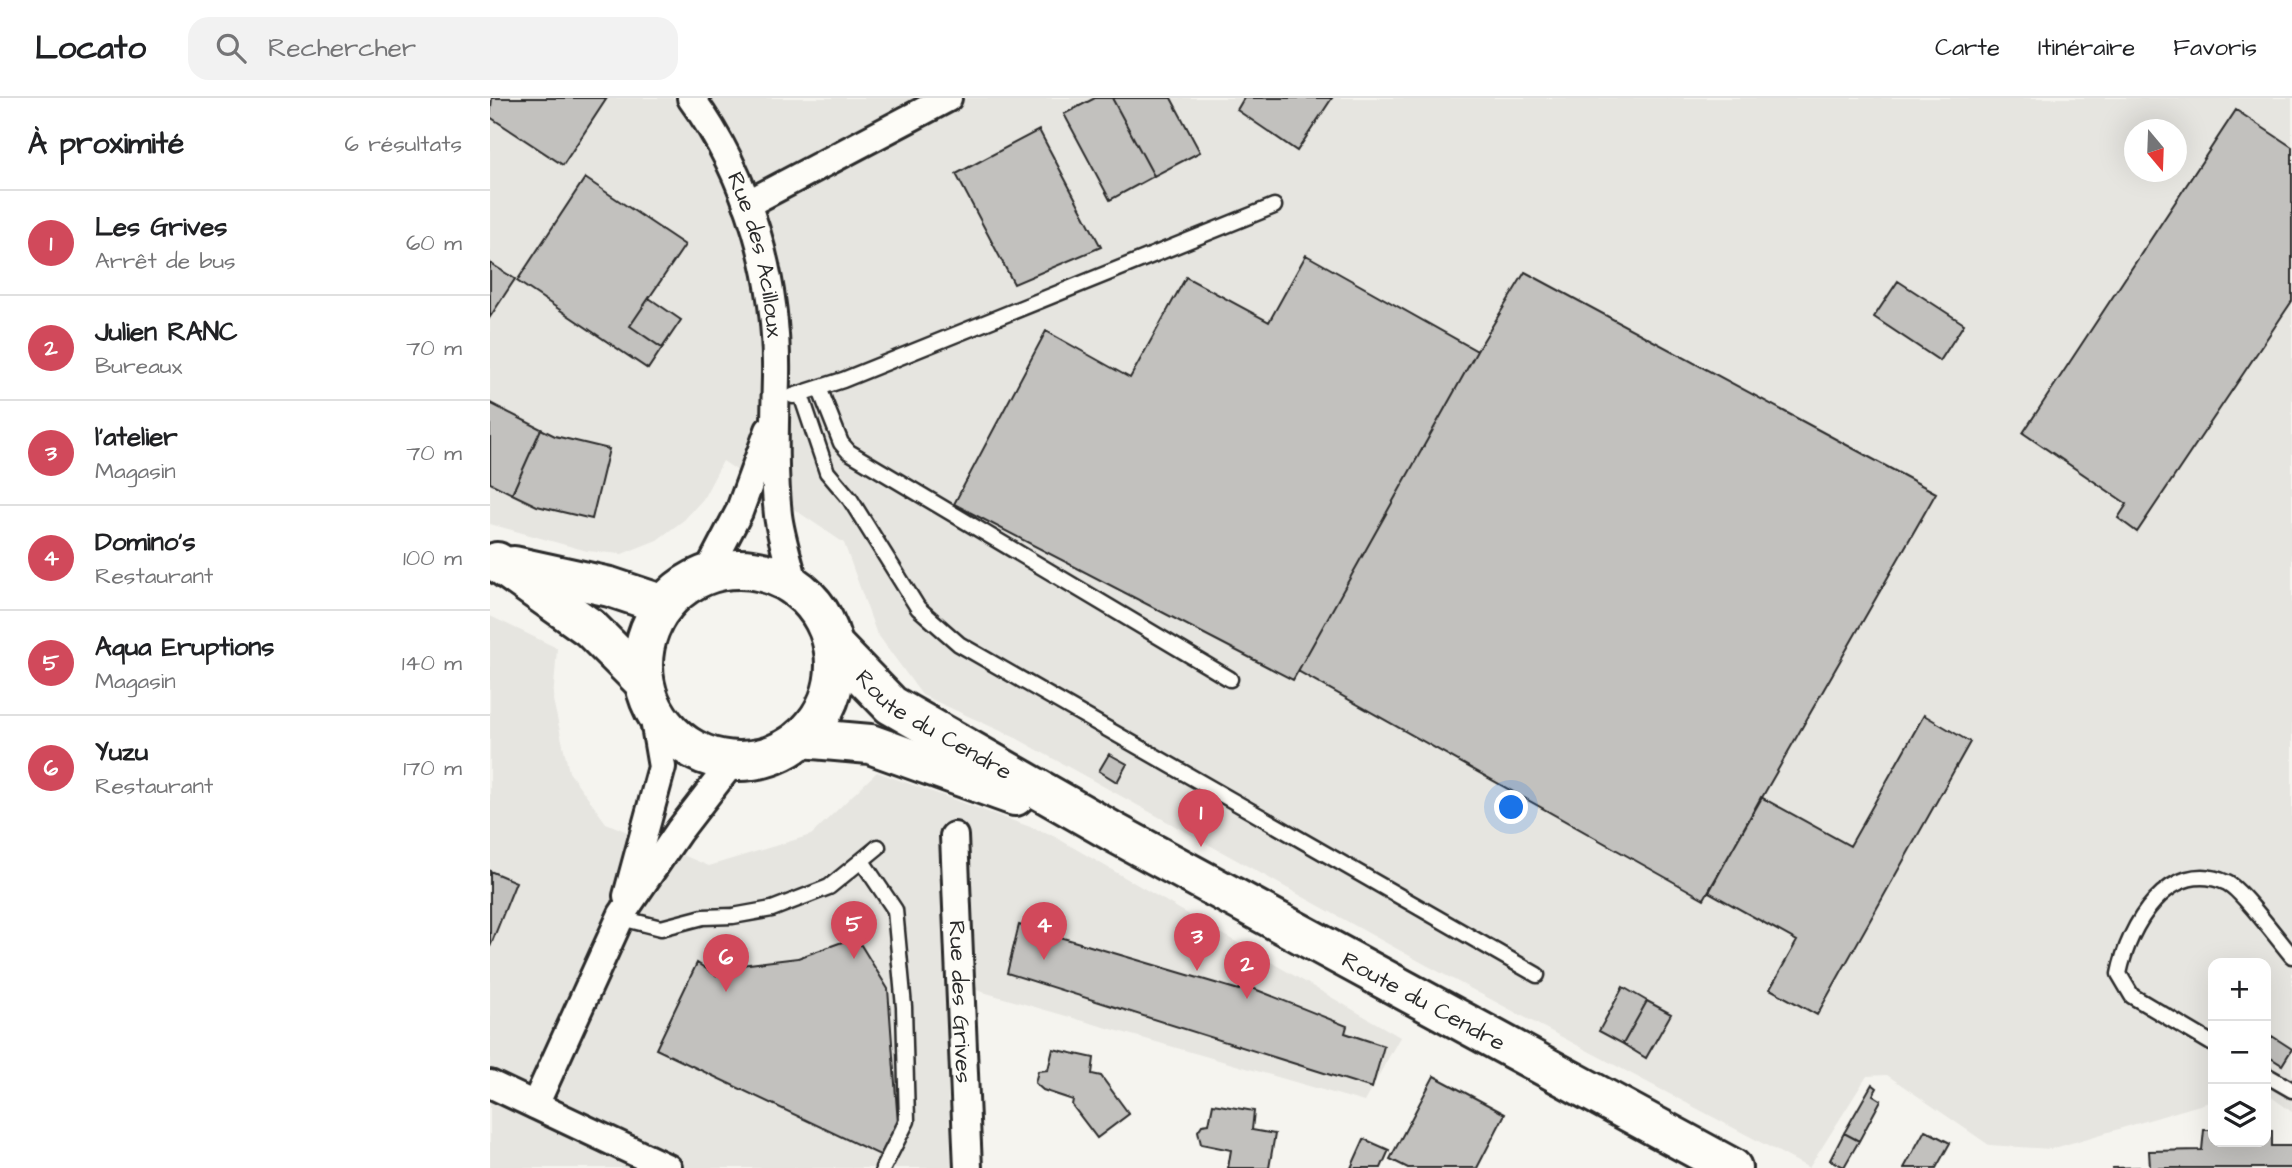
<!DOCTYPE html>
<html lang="fr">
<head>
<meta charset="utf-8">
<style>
	body { margin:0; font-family:"Architects Daughter",sans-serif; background:#f2f2f2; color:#202124 }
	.controls { position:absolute; right:21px; bottom:21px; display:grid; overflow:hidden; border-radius:14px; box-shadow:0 7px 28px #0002 }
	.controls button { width:63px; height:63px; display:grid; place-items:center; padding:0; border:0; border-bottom:2px solid #e0e0e0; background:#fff; color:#202124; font:35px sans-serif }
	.compass { position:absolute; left:1634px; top:21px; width:63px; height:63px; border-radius:50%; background:#fff; box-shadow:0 7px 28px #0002; rotate:161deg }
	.you { position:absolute; left:1022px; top:710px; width:24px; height:24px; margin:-18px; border:5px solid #fff; border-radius:50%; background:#1a73e8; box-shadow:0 0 0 10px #1a73e833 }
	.badge { display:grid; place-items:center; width:46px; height:46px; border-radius:50%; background:#d1495b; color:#fff; font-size:23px; font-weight:700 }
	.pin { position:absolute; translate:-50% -58px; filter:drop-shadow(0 2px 4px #0008) }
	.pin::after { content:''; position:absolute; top:37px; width:24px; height:21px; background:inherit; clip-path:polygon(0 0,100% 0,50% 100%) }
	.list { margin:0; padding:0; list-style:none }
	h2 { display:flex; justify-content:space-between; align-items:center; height:91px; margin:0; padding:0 28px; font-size:30px }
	h2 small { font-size:23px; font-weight:400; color:#757577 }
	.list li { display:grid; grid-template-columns:46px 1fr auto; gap:21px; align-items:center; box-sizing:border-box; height:105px; padding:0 28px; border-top:2px solid #e0e0e0 }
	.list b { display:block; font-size:26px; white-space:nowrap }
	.list p { margin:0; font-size:23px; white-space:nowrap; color:#757577 }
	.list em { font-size:23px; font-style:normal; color:#757577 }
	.icon { flex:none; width:38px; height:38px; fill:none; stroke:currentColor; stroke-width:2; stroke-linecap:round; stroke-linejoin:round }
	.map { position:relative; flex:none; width:1802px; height:1070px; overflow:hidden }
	header { display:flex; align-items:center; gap:42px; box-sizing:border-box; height:98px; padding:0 35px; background:#fff; border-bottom:2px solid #e0e0e0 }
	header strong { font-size:33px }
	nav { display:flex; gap:38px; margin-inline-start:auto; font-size:24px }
	.search { width:490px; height:63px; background:#f2f2f2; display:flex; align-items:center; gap:18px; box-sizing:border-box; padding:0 24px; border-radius:21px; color:#757577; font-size:26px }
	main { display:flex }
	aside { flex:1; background:#fff }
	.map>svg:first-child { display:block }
	.built { fill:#e6e5e0; fill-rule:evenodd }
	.building { fill:#c2c1be; stroke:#2b2b2b; stroke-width:2 }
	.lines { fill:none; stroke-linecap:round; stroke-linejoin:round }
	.service-casing { stroke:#2b2b2b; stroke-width:19 }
	.minor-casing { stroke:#2b2b2b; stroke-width:32 }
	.secondary-casing { stroke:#2b2b2b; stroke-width:44 }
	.service { stroke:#fdfcf7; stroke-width:14 }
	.minor { stroke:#fdfcf7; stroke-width:26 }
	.secondary { stroke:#fdfcf7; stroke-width:38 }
	.labels { text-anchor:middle; stroke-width:5; stroke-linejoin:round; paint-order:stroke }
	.street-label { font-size:23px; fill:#2b2b2b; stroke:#fdfcf7 }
</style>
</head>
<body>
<header>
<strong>Locato</strong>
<div class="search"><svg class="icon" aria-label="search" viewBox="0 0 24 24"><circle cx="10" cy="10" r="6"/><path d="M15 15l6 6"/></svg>Rechercher</div>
<nav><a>Carte</a><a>Itinéraire</a><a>Favoris</a></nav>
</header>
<main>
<aside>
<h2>À proximité<small>6 résultats</small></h2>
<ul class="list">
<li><span class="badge">1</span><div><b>Les Grives</b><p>Arrêt de bus</p></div><em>60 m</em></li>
<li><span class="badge">2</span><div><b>Julien RANC</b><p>Bureaux</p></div><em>70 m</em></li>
<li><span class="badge">3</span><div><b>l'atelier</b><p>Magasin</p></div><em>70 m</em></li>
<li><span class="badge">4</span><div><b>Domino's</b><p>Restaurant</p></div><em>100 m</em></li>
<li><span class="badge">5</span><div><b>Aqua Eruptions</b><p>Magasin</p></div><em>140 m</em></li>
<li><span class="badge">6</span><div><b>Yuzu</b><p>Restaurant</p></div><em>170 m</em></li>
</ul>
</aside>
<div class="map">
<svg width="1802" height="1070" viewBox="0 0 1802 1070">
	<rect width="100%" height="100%" fill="#f5f4ef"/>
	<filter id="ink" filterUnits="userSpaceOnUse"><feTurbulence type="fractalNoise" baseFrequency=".0143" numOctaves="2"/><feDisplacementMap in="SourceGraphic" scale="14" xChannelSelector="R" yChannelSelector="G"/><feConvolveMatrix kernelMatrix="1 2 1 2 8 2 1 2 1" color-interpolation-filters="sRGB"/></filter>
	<g filter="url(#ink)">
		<!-- built -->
		<path class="built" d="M0 0H1802V1014L1776 995V865H1723V1003L1561 1051 1499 1047 1397 977 1377 978 1319 1070 938 868 526 640 432 597 386 534 354 445 233 363 213 401 194 422 167 442 132 456 97 453 0 426ZM1644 32H1686V74H1644Z
			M0 518 67 550 63 602 79 674 116 725 219 768 321 737 387 674 560 736 910 939 874 1004 455 883 461 1070H0Z"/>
		<!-- building -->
		<path class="building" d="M2 0H117L73 67 0 19Z
			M605 0H622L664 78 620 102 574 16Z
			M622 0H681L710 54 664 78Z
			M754 0H842L807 53 747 12Z
			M1746 12 1802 49V203L1647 434 1628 420 1637 406 1533 335Z
			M549 32 611 149 524 186 466 76Z
			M95 80 195 147 140 228 172 250 158 271 27 183Z
			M816 157 987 253 803 582 464 406 556 233 640 280 696 179 779 224Z
			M0 165 25 181 0 219Z
			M1035 174 1446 395 1214 801 808 573 987 253Z
			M1408 183 1474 226 1450 263 1384 219Z
			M159 200 191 222 172 250 140 228Z
			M0 305 51 331 22 396 0 385Z
			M51 331 65 338 119 351 102 421 47 408 22 396Z
			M1434 617 1480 644 1327 917 1280 891 1307 843 1219 794 1271 699 1360 748Z
			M619 656 637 666 627 684 609 673Z
			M0 773 26 784 0 849Z
			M529 827 749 892 752 886 857 928 855 935 894 948 882 990 517 875Z
			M366 839 398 891 408 1026 392 1058 166 951 207 865 226 877V870L308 860Z
			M1133 889 1157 903 1133 946 1109 933Z
			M1157 903 1181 916 1156 960 1133 946Z
			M1782 938 1802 951 1792 967 1776 957V947Z
			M563 951 604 960 602 976 611 978 639 1016 607 1040 582 1007 583 1002 553 992 545 985 548 973 558 972Z
			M944 978 1015 1016 987 1070H918L900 1061Z
			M1382 986 1387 990 1383 997 1391 1002 1369 1043 1354 1035Z
			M723 1006 764 1013 762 1032 785 1036 779 1070H738L741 1052 711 1046 708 1033 712 1027 719 1026Z
			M1435 1032 1460 1045 1446 1070H1414Z
			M1714 1032H1723V1044H1776V1032H1782V1048H1802V1070H1622L1660 1069 1659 1053 1712 1052Z
			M1354 1035 1369 1043 1354 1069 1340 1062Z
			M874 1041 899 1052 891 1070H861Z"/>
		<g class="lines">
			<!-- service casing -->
			<g class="service-casing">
				<path id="service" d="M330 292 351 345 359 354 740 581
					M311 297 337 374 360 401 428 510 469 546 1047 877
					M303 298 353 282 784 108
					M372 763 405 812 414 909 417 1023 393 1070
					M131 820 171 830 213 819 243 818 282 811 339 789 388 749
					M1723 946 1642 898 1629 876C1638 829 1679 758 1737 785 1751 791 1790 844 1802 858
					M1776 977 1802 992"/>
			</g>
			<!-- minor casing -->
			<g class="minor-casing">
				<g id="minor">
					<path id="s1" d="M201 0C259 79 288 181 286 279 285 325 283 371 288 417 291 441 300 466 305 489"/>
					<path d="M257 106 458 0"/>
					<path d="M216 477 249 414 279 332"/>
					<path id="s2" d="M464 738 478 1070"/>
					<path d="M137 798 172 669 162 610"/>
					<path d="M0 986 178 1070"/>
					<path d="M45 1007 132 816 189 733 243 663"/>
				</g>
			</g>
			<!-- secondary casing -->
			<g class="secondary-casing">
				<g id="secondary">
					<path d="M7 464 100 530 154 584"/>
					<path d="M24 468 120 489 174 507"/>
					<circle cx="249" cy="567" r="96"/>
					<path id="s3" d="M343 547 401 607 625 735 1242 1070"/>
					<path d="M312 640 380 646 525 698"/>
				</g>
			</g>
			<!-- service -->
			<use href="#service" class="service"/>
			<!-- minor -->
			<use href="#minor" class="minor"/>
			<!-- secondary -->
			<use href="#secondary" class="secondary"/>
		</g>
	</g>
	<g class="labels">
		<!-- street labels -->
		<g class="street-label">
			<text dy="8" stroke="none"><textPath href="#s1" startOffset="172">Rue des Acilloux</textPath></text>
			<text dy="8" stroke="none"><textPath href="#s3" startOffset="130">Route du Cendre</textPath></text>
			<text dy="8" stroke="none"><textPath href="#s3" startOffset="693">Route du Cendre</textPath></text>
			<text dy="8" stroke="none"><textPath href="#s2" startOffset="166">Rue des Grives</textPath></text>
		</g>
	</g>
</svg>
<div class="controls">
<button>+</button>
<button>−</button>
<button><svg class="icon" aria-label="layers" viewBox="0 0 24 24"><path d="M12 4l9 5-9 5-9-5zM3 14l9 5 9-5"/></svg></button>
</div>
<svg class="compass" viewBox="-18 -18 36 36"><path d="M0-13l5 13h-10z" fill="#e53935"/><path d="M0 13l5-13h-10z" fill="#757577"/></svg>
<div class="you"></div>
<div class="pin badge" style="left:711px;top:749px">1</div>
<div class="pin badge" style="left:757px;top:901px">2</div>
<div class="pin badge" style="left:707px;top:873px">3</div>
<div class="pin badge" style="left:554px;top:862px">4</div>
<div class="pin badge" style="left:364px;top:861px">5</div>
<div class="pin badge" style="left:236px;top:894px">6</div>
</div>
</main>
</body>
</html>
